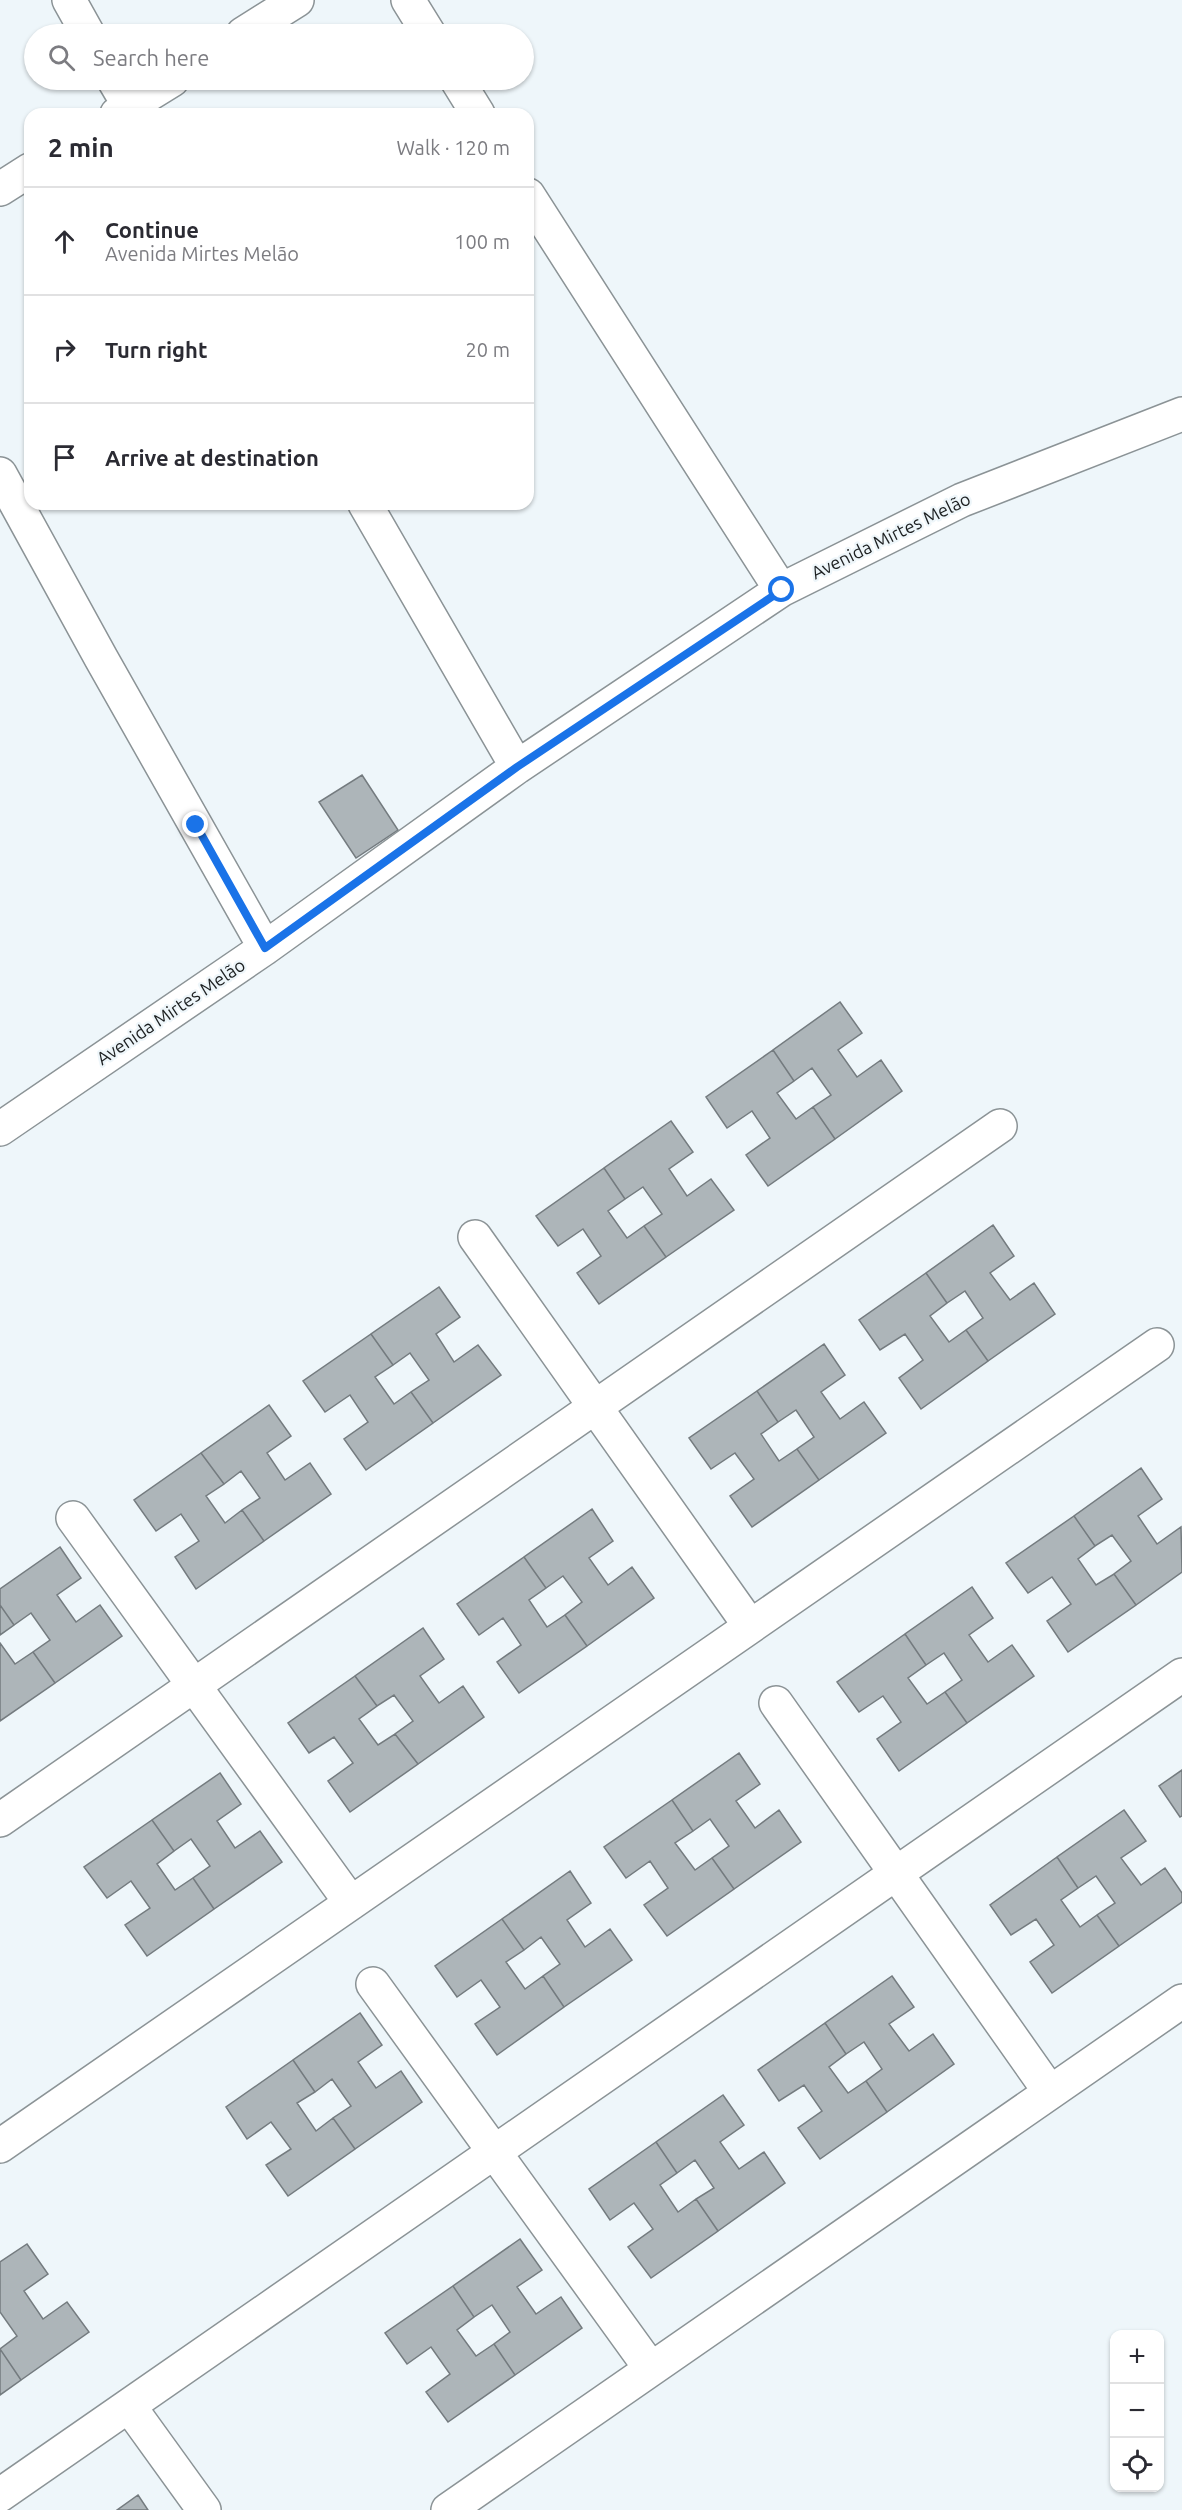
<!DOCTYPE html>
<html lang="en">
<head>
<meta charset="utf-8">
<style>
	body { margin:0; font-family:Ubuntu,sans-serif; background:#f7f7f7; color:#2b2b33 }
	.controls { position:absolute; right:18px; bottom:18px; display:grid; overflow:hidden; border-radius:12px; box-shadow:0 2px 4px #0004 }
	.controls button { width:54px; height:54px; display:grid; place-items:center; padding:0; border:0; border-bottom:2px solid #e1e1e2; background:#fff; color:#2b2b33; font:30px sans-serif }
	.stop { position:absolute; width:18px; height:18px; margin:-14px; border:4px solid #1a73e8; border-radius:50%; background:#fff }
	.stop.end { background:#1a73e8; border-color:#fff; box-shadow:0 2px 6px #0008 }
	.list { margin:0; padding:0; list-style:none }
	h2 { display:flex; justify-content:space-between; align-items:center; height:78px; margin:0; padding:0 24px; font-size:26px }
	h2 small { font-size:20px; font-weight:400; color:#7c7c81 }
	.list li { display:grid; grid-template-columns:39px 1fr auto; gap:18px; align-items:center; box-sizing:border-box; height:108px; padding:0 24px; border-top:2px solid #e1e1e2 }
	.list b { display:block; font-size:22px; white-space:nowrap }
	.list p { margin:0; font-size:20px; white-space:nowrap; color:#7c7c81 }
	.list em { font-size:20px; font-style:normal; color:#7c7c81 }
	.icon { flex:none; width:33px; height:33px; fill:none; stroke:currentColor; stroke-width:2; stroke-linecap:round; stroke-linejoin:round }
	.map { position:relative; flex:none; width:1182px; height:2510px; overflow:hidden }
	.search { position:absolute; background:#fff; box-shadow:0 2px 4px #0004; left:24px; top:24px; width:510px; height:66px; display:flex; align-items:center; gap:15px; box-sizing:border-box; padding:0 21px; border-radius:33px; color:#7c7c81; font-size:22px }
	.panel { position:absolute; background:#fff; box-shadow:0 2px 4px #0004; left:24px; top:108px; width:510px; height:402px; border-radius:18px }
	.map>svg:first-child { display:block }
	.building { fill:#adb5b9; stroke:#747b7f; stroke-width:1.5 }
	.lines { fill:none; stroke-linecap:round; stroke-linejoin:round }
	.minor-casing { stroke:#8b9396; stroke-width:36 }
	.minor { stroke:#fff; stroke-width:33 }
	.route { stroke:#1a73e8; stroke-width:8 }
	.labels { text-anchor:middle; stroke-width:4.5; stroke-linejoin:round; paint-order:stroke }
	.street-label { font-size:18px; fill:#1c1f20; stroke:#eef6fa }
</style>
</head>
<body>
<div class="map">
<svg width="1182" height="2510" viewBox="0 0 1182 2510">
	<rect width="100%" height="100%" fill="#eef6fa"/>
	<!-- building -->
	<path class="building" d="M362 775 398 830 356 858 319 802Z
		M840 1002 862 1033 838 1050 857 1077 881 1060 902 1091 835 1139 813 1107 831 1095 812 1068 794 1081 773 1050Z
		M773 1050 794 1081 777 1093 796 1119 813 1107 835 1139 768 1186 746 1155 770 1138 752 1111 727 1128 706 1097Z
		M671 1121 693 1152 669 1169 687 1196 711 1179 734 1210 666 1257 644 1226 662 1214 643 1187 625 1199 604 1168Z
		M604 1168 625 1199 608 1211 627 1238 644 1226 666 1257 599 1304 577 1273 601 1256 583 1229 558 1246 536 1216Z
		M993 1225 1014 1256 990 1273 1010 1300 1034 1283 1055 1314 988 1361 966 1330 983 1318 965 1291 947 1303 926 1273Z
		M926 1273 947 1303 930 1316 949 1342 966 1330 988 1361 921 1409 899 1378 923 1360 905 1334 880 1350 859 1320Z
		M439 1287 460 1317 436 1334 454 1362 478 1345 501 1375 433 1423 411 1392 429 1380 410 1353 393 1365 371 1334Z
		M371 1334 393 1365 375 1377 394 1404 411 1392 433 1423 366 1470 344 1439 368 1422 350 1395 325 1412 303 1381Z
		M824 1344 845 1375 821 1392 840 1419 864 1402 886 1433 819 1480 797 1449 814 1437 796 1410 778 1422 757 1391Z
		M757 1391 778 1422 761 1434 779 1461 797 1449 819 1480 752 1527 730 1496 754 1479 735 1453 711 1469 689 1438Z
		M269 1405 291 1436 267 1453 285 1480 310 1463 331 1494 264 1541 242 1510 260 1498 241 1471 224 1484 201 1453Z
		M201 1453 224 1484 206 1496 225 1523 242 1510 264 1541 196 1589 175 1557 199 1541 181 1514 156 1531 134 1500Z
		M1141 1468 1162 1499 1138 1516 1157 1544 1181 1527 1182 1572 1136 1605 1114 1574 1131 1561 1112 1535 1095 1546 1074 1516Z
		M592 1509 613 1541 589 1558 608 1585 632 1567 654 1598 587 1646 565 1615 582 1602 563 1576 546 1588 524 1557Z
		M1074 1516 1095 1546 1078 1559 1096 1585 1114 1574 1136 1605 1068 1652 1047 1621 1071 1604 1052 1577 1028 1593 1006 1563Z
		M60 1547 81 1578 57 1595 76 1622 100 1605 122 1636 55 1683 33 1652 50 1640 31 1613 14 1625 0 1605V1589Z
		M524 1557 546 1588 529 1600 547 1627 565 1615 587 1646 519 1693 497 1662 521 1645 503 1618 479 1635 457 1604Z
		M972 1587 993 1618 969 1635 988 1662 1012 1645 1034 1676 967 1723 945 1692 962 1680 944 1653 926 1665 905 1634Z
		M0 1605 14 1625 0 1635Z
		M423 1628 444 1659 420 1676 439 1703 463 1686 484 1717 418 1764 395 1734 413 1721 394 1695 377 1706 355 1676Z
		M905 1634 926 1665 908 1678 927 1704 945 1692 967 1723 899 1771 877 1739 901 1722 883 1696 859 1712 837 1682Z
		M0 1643 15 1664 33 1652 55 1683 0 1721Z
		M355 1676 377 1706 359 1719 378 1745 395 1734 418 1764 350 1812 328 1781 353 1763 334 1737 309 1753 288 1723Z
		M739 1753 760 1784 736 1801 755 1828 779 1810 801 1842 734 1889 712 1858 729 1846 710 1819 693 1831 672 1800Z
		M1182 1770V1816L1180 1817 1159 1786Z
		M220 1773 241 1804 217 1821 235 1848 260 1831 282 1862 214 1909 193 1878 210 1866 191 1839 174 1851 152 1820Z
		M672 1800 693 1831 675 1843 695 1870 712 1858 734 1889 667 1936 644 1905 668 1888 650 1861 626 1878 604 1847Z
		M1124 1810 1146 1841 1121 1858 1141 1885 1165 1868 1182 1893V1902L1119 1946 1097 1915 1115 1903 1096 1876 1078 1888 1057 1857Z
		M152 1820 174 1851 157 1864 175 1890 193 1878 214 1909 147 1956 125 1925 150 1908 131 1881 107 1898 84 1867Z
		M1057 1857 1078 1888 1061 1900 1080 1927 1097 1915 1119 1946 1052 1993 1030 1962 1054 1945 1036 1919 1011 1935 990 1905Z
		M570 1871 591 1903 567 1920 585 1947 610 1929 632 1960 564 2007 543 1976 560 1964 541 1937 524 1950 502 1919Z
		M502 1919 524 1950 506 1962 525 1989 543 1976 564 2007 497 2055 475 2024 500 2007 481 1980 457 1997 435 1966Z
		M892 1976 914 2007 889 2024 909 2051 933 2034 954 2064 887 2112 866 2081 882 2069 864 2042 846 2054 825 2023Z
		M360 2013 382 2045 358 2062 376 2088 401 2071 422 2102 355 2149 333 2118 351 2106 332 2079 315 2092 293 2060Z
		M825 2023 846 2054 829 2067 848 2093 866 2081 887 2112 820 2159 798 2128 822 2111 804 2085 779 2101 758 2070Z
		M293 2060 315 2092 297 2103 316 2131 333 2118 355 2149 288 2196 266 2165 291 2149 271 2122 247 2139 226 2107Z
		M723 2095 744 2125 720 2142 739 2169 764 2152 785 2183 718 2231 696 2199 714 2188 695 2160 677 2173 656 2142Z
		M656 2142 677 2173 660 2185 678 2212 696 2199 718 2231 651 2278 628 2247 653 2229 634 2203 610 2220 589 2189Z
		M520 2239 542 2270 517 2287 536 2314 561 2297 582 2328 515 2375 494 2344 510 2332 492 2305 474 2317 453 2286Z
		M27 2244 48 2274 24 2291 43 2319 67 2302 89 2332 21 2380 0 2349 17 2336 0 2312V2262Z
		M453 2286 474 2317 457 2330 476 2356 494 2344 515 2375 448 2422 426 2392 450 2374 431 2347 407 2364 385 2333Z
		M0 2349 21 2380 0 2395Z
		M138 2495 148 2510H117Z"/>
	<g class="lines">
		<!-- minor casing -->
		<g class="minor-casing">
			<path id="minor" d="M69 0 88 34
				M408 0 429 34
				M243 34 297 0
				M114 80 134 114
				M457 80 478 114
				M117 114 172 80
				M0 189 30 170
				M528 195 781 590
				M0 474 101 658 265 948
				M365 504 517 767
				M0 1129 265 948 517 767 781 590 962 500 1182 414
				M475 1237 750 1626
				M73 1518 351 1903
				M776 1703 1050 2092
				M0 1820 1000 1126
				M373 1984 651 2369
				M0 2146 1157 1345
				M129 2406 204 2510
				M0 2495 1182 1675
				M448 2510 1182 2001"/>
		</g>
		<!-- minor -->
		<use href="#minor" class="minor"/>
	</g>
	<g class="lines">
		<!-- route -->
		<path class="route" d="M196 825 265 948 517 767 782 590"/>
	</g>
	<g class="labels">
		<!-- street labels -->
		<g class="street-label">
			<text transform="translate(891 536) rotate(-26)" y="6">Avenida Mirtes Melão</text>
			<text transform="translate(171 1012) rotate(-34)" y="6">Avenida Mirtes Melão</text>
		</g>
	</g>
</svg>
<div class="controls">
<button>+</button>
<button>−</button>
<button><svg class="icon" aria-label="locate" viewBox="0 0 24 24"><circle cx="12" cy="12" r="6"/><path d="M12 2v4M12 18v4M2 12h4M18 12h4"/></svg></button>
</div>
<div class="stop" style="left:782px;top:590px"></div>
<div class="stop end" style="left:196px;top:825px"></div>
<div class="search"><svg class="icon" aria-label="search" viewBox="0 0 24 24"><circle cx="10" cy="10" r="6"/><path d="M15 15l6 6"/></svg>Search here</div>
<section class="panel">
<h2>2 min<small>Walk · 120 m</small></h2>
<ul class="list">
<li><svg class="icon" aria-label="ahead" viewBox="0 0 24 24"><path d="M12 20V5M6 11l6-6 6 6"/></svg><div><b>Continue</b><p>Avenida Mirtes Melão</p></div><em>100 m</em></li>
<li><svg class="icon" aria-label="right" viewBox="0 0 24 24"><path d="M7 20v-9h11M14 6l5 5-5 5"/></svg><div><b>Turn right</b></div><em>20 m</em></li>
<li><svg class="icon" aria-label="arrive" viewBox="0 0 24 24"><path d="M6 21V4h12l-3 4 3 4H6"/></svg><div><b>Arrive at destination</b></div></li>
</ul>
</section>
</div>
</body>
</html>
